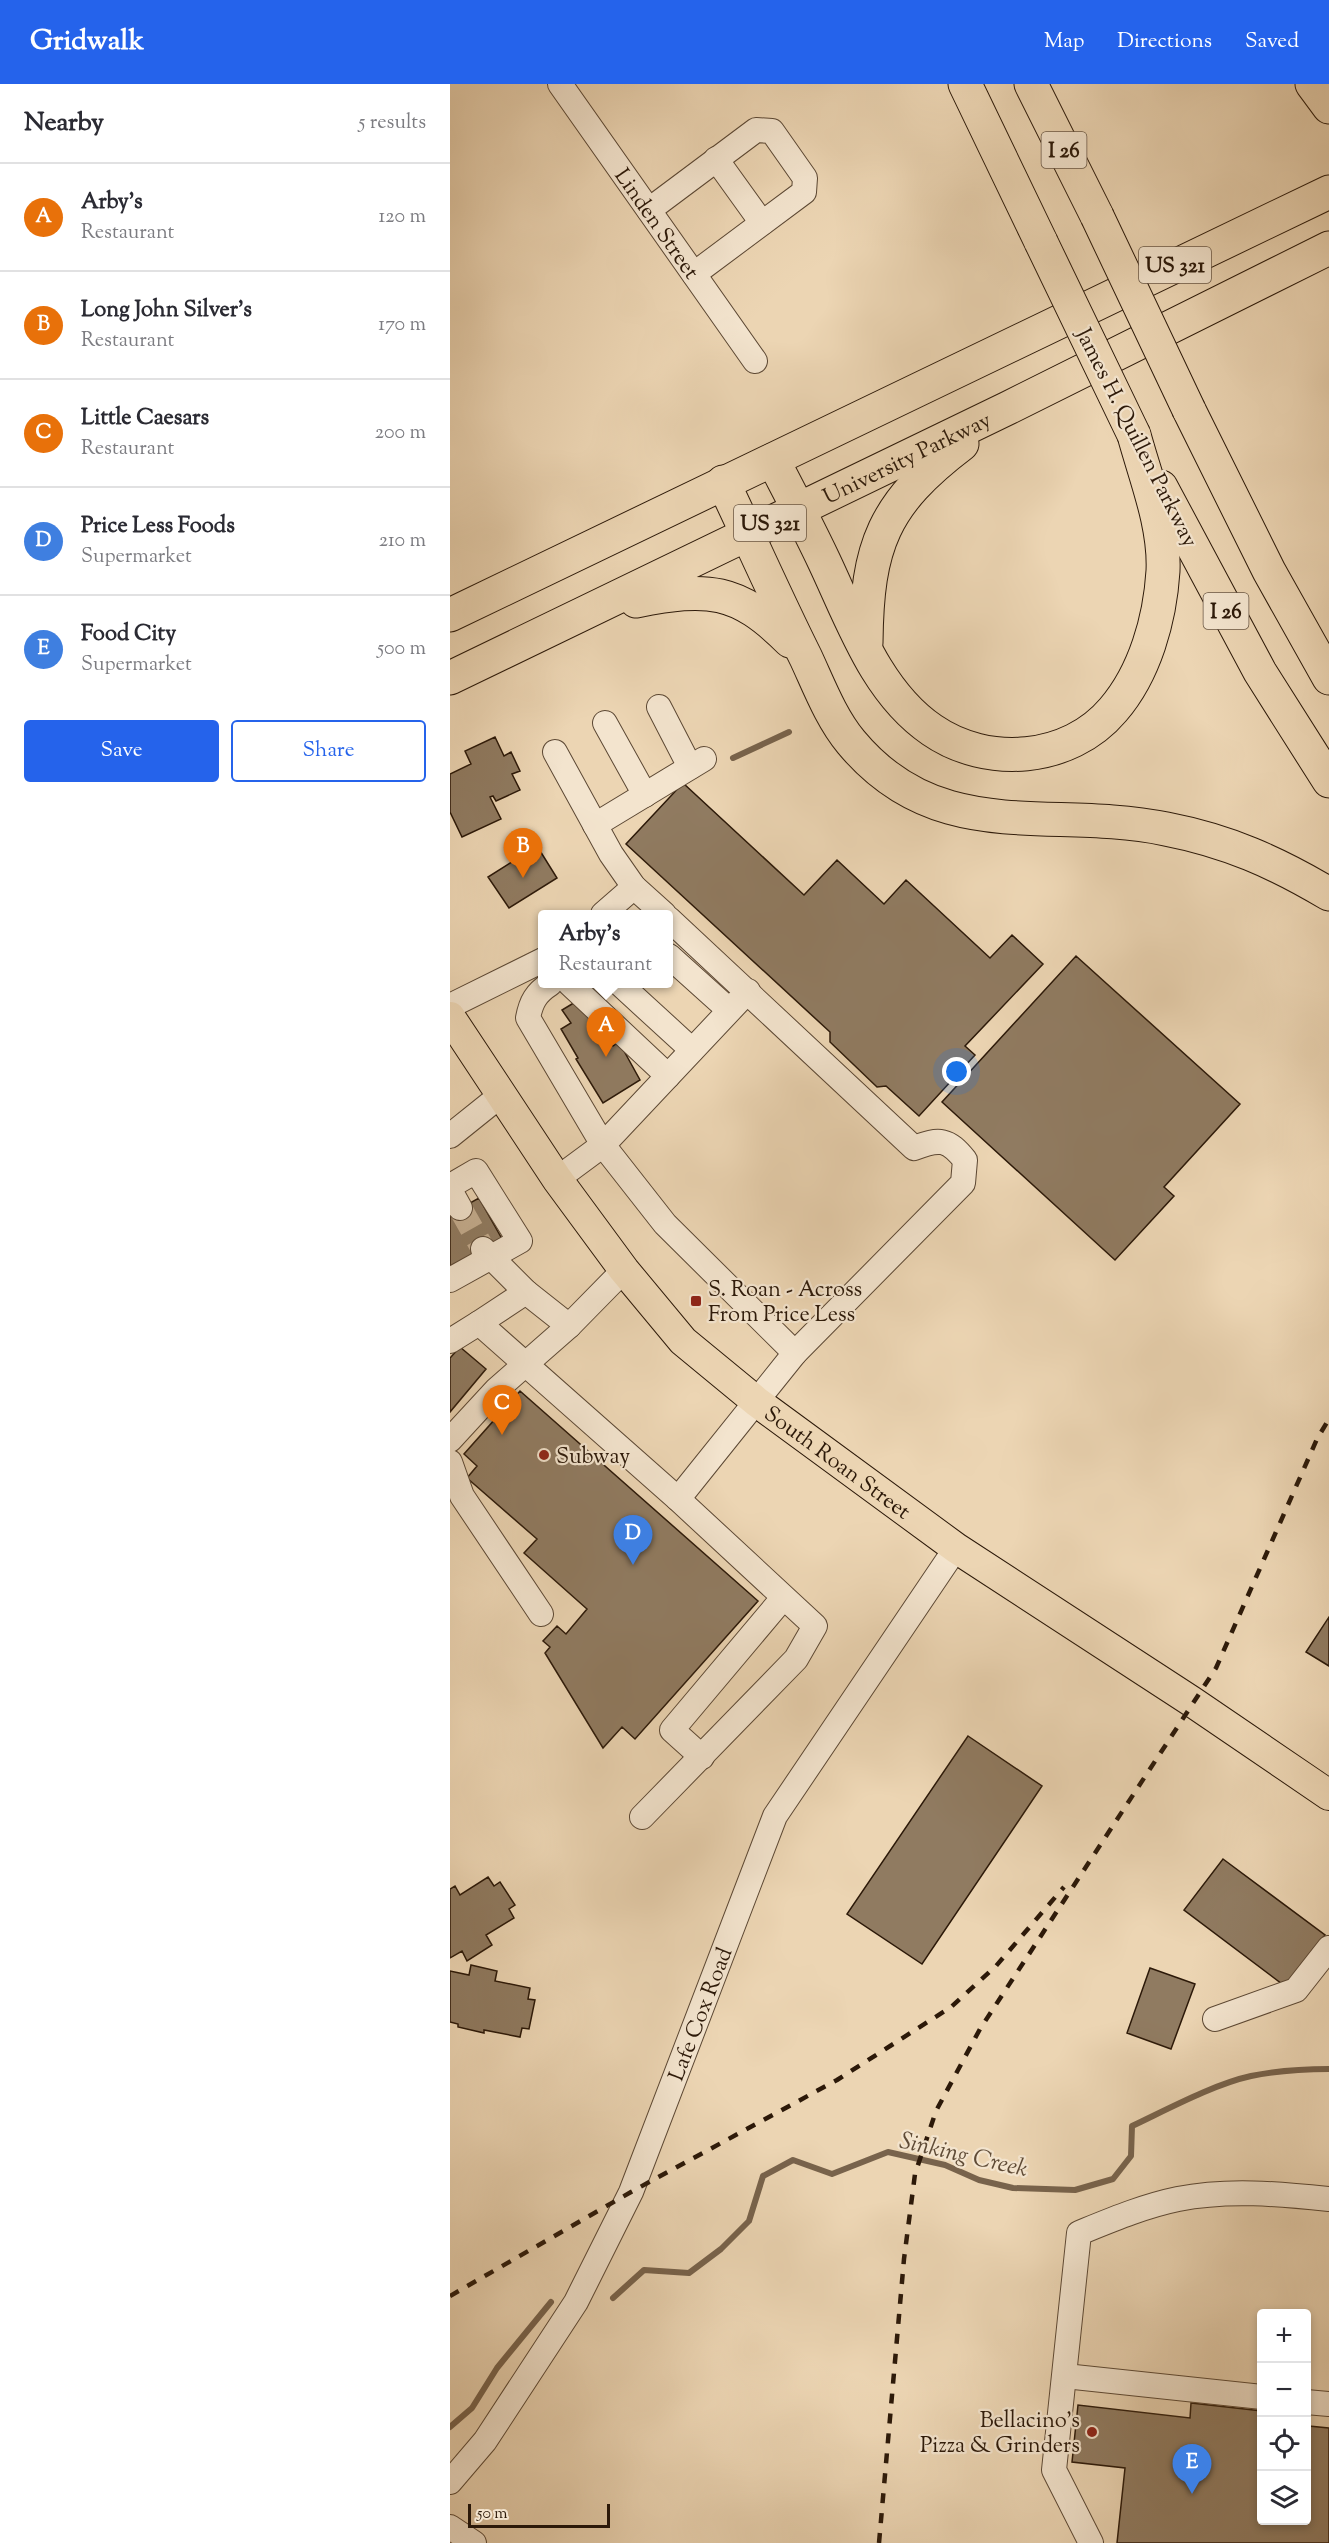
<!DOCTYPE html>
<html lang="en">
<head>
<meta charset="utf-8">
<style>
	body { margin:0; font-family:"Sorts Mill Goudy",serif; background:#f2f2f3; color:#2b2b33 }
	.controls { position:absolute; right:18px; bottom:18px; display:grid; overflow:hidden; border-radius:6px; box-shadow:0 3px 9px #0003 }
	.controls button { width:54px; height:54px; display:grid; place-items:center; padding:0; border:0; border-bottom:2px solid #e1e1e2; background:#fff; color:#2b2b33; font:30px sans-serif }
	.scale { position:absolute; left:18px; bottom:15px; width:142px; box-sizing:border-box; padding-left:6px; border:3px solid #2c1909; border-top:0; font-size:16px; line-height:21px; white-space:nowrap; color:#2c1909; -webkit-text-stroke:4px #f3e4ce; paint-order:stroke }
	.you { position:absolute; left:507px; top:988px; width:21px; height:21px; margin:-15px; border:4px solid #fff; border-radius:50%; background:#1a73e8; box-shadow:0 0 0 9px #1a73e833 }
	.badge { display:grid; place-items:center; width:39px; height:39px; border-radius:50%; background:#2563eb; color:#fff; font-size:20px; font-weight:700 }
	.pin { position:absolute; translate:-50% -50px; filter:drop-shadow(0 2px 3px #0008) }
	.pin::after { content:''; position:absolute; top:32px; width:21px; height:18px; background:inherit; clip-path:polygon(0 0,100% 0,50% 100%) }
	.popup { position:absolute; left:88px; top:826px; width:135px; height:78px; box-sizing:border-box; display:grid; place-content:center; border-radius:6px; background:#fff; filter:drop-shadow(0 2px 4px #0005); font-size:20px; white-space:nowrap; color:#7c7c81 }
	.popup b { font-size:22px; color:#2b2b33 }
	.popup::after { content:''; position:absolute; left:50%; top:100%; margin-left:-12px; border:12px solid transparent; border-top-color:#fff }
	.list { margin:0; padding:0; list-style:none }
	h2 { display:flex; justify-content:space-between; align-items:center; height:78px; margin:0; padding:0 24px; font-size:26px }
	h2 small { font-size:20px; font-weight:400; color:#7c7c81 }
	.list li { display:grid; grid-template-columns:39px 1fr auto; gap:18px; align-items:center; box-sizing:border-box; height:108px; padding:0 24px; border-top:2px solid #e1e1e2 }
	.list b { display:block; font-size:22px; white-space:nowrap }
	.list p { margin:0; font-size:20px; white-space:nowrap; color:#7c7c81 }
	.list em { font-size:20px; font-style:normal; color:#7c7c81 }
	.actions { display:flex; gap:12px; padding:18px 24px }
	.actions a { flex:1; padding:14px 0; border:2px solid #2563eb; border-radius:6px; text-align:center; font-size:21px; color:#2563eb }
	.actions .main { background:#2563eb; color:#fff }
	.icon { flex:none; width:33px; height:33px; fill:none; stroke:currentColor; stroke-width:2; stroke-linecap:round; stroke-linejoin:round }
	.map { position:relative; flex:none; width:879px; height:2459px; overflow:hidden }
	header { display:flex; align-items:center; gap:36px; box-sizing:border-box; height:84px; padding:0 30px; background:#2563eb; color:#fff }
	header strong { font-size:28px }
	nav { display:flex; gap:33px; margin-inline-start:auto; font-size:21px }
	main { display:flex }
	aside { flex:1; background:#fff }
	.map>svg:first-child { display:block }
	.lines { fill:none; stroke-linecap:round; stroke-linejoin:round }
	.stream { stroke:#78634c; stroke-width:6 }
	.building { fill:#907b61; stroke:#2c1909; stroke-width:1.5 }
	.minor-tunnel { stroke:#c6af91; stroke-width:24; stroke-dasharray:24 12; stroke-linecap:butt }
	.minor-casing { stroke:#5c4834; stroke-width:26 }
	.major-casing { stroke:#2c1909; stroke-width:32 }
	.highway-casing { stroke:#2c1909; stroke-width:35 }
	.minor { stroke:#f3e4ce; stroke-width:24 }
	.major { stroke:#ecd5b3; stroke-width:30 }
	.highway { stroke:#ecd5b3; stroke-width:33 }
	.rail { stroke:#2c1909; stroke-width:4.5; stroke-dasharray:10 10; stroke-linecap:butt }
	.highway-bridge-casing { stroke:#2c1909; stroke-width:35; stroke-linecap:butt }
	.highway-bridge { stroke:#ecd5b3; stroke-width:33 }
	.poi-dot { fill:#8f2418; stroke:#f3e4ce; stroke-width:2 }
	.labels { text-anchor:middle; stroke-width:4.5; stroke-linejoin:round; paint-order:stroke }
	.shield { fill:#f3e4ce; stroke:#685644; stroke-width:1.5 }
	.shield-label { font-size:21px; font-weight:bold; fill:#2c1909 }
	.street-label { font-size:22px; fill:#2c1909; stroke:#f3e4ce }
	.poi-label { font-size:22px; fill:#2c1909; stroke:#f3e4ce; text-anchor:start }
	.water-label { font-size:24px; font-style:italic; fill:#5f4b36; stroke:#f3e4ce }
</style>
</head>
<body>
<header>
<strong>Gridwalk</strong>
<nav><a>Map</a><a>Directions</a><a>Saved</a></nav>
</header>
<main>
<aside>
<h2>Nearby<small>5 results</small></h2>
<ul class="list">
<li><span class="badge" style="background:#e8710a">A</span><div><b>Arby's</b><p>Restaurant</p></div><em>120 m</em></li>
<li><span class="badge" style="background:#e8710a">B</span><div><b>Long John Silver's</b><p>Restaurant</p></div><em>170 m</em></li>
<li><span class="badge" style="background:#e8710a">C</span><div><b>Little Caesars</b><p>Restaurant</p></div><em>200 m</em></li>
<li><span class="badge" style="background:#3f7fe0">D</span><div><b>Price Less Foods</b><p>Supermarket</p></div><em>210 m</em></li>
<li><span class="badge" style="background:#3f7fe0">E</span><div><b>Food City</b><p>Supermarket</p></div><em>500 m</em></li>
</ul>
<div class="actions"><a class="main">Save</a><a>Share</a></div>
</aside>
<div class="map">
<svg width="879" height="2459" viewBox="0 0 879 2459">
	<rect width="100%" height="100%" fill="#ecd5b3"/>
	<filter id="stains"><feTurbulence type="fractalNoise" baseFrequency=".00333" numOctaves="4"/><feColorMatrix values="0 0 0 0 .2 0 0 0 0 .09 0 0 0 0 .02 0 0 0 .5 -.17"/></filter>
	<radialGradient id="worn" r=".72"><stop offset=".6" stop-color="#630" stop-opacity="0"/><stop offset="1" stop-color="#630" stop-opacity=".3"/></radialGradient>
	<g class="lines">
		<!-- stream -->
		<path class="stream" d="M283 674 339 648
			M163 2214 194 2186 239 2189 271 2165 299 2137 313 2092 343 2076 382 2090 438 2068 495 2081 529 2096 563 2104 625 2106 663 2095 681 2072 682 2042C716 2026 764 2000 801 1992 826 1987 853 1985 879 1985
			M0 2343 22 2324 47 2284 101 2218"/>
	</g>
	<!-- building -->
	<path class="building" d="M45 653 54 672 61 668 70 687 62 690 70 706 46 717 43 712 40 713 51 735 12 753 0 728V690L21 680 15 667Z
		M233 699 354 811 387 776 434 820 456 796 540 874 562 851 593 880 515 962 525 971 469 1032 436 1002 427 1003 380 958V948L176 760Z
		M87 762 107 794 59 824 38 793Z
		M626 872 790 1020 714 1103 724 1112 665 1176 492 1018Z
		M127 917 141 926 163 962 169 958 190 996 153 1019 126 975 128 974 111 945 121 939 112 926Z
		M29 1114 52 1155 0 1183V1130Z
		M10 1263 36 1285 0 1328V1274Z
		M70 1307 308 1517 185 1655 172 1643 153 1664 95 1569 100 1563 93 1557 107 1542 116 1550 137 1525 74 1469 87 1455 17 1394 27 1382 14 1370Z
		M879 1533V1582L856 1568Z
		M518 1652 592 1702 472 1880 397 1830Z
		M773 1775 875 1851 836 1903 734 1826Z
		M38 1793 44 1802 50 1798 65 1821 59 1825 64 1834 36 1851 42 1861 17 1877 12 1867 0 1874V1805L5 1802 10 1811Z
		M21 1881 47 1887 45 1897 80 1904 78 1915 85 1916 79 1945 72 1944 70 1953 34 1946V1949L8 1943V1940L0 1938V1887L19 1891Z
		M700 1884 745 1900 721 1965 677 1949Z
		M741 2319 812 2327V2436H856V2332H860L859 2342 879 2344V2459H667L675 2384 622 2378 628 2321 740 2334Z"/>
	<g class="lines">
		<!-- minor-tunnel -->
		<path class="minor-tunnel" d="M10 1124 33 1165"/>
		<!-- minor casing -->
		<g class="minor-casing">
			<g id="minor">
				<path id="s1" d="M110 0 305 277"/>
				<path d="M266 75 312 139"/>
				<path d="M199 126 306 46 322 47 355 94 354 108 244 190"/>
				<path d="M209 623 240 683"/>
				<path d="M155 639 195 711"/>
				<path d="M105 668 161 770 184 803 214 830"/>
				<path d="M145 741 254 675"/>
				<path d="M153 830 184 803"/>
				<path d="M219 835 464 1064C490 1054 498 1055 515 1076L513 1099 345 1269 228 1415"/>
				<path d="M219 872 279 926"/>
				<path d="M100 900C86 909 81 918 78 934L153 1061 215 1140 345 1269"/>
				<path d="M120 900 218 992"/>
				<path d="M170 900 242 966"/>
				<path d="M0 922 93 876"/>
				<path d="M0 1052 51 1011"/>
				<path d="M107 1095 153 1061 298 907"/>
				<path d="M0 1102 26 1087 70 1157 0 1196"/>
				<path d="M0 1106 10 1124"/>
				<path d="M33 1165 76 1208 119 1242"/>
				<path d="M76 1208 29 1239 228 1415 365 1542 346 1575 192 1733"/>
				<path d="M0 1257 29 1239"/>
				<path d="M0 1356 46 1306 119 1242 174 1186"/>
				<path d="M0 1378 12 1412 91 1530"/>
				<path d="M252 1673 222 1646 333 1514"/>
				<path d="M765 1935 846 1906 879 1864"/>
				<path d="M615 2292 812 2313"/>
				<path d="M856 2318 879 2320"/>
				<path id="s2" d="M0 2398 35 2357 126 2218 181 2108 325 1732 506 1464"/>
				<path d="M0 2443 24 2459"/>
				<path d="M641 2459 604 2386 629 2149C661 2136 694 2122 728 2115 778 2105 829 2110 879 2115"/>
			</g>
		</g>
		<!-- major casing -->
		<g class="major-casing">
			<g id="major">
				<path id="s3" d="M0 933 107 1095 174 1186 233 1257 307 1318 506 1464 741 1617 879 1711"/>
			</g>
		</g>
		<!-- highway casing -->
		<g class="highway-casing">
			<g id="highway">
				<path d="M515 0 591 158"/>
				<path d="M581 0 647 132"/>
				<path d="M862 0 879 23"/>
				<path d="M739 326 819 487 879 594"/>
				<path d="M323 376C340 409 358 443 374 477 402 536 426 608 482 646 537 684 619 678 663 626 695 589 710 535 713 487 715 441 696 395 684 351"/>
				<path d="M273 398C301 457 327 516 356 574 369 602 381 634 401 658 489 764 600 721 716 745 778 757 825 778 879 810"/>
				<path d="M711 403 810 588 879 697"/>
				<path d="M186 517C258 503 287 504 340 557"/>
				<path d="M0 531 879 108"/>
				<path d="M416 559C417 461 433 420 512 360"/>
				<path id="s4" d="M0 594 558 324 879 164"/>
			</g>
		</g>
		<!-- minor -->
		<use href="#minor" class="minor"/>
		<!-- major -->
		<use href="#major" class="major"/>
		<!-- highway -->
		<use href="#highway" class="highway"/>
		<!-- rail -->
		<path class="rail" d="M0 2212 181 2108 387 1996 501 1923 546 1882 614 1803
			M429 2459 454 2175 465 2090 486 2027 530 1945 766 1584 867 1355 879 1335"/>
		<!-- highway-bridge casing -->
		<g class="highway-bridge-casing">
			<path id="highway-bridge" d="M647 132 739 326
				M591 158 684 351"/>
		</g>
		<!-- highway-bridge -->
		<use href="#highway-bridge" class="highway-bridge"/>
	</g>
	<!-- markers -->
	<g class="poi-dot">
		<rect x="240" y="1211" width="12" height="12" rx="3"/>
		<circle cx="94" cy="1371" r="6"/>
		<circle cx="642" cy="2348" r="6"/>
	</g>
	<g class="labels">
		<!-- shield labels -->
		<g class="shield">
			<rect x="591.5" y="48" width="45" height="36" rx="4.5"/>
			<rect x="689" y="163" width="72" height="36" rx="4.5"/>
			<rect x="284" y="421" width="72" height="36" rx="4.5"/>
			<rect x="753.5" y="509" width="45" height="36" rx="4.5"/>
		</g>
		<g class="shield-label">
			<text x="614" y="73">I 26</text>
			<text x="725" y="188">US 321</text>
			<text x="320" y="446">US 321</text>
			<text x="776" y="534">I 26</text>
		</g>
		<!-- street labels -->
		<g class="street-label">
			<text dy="8" stroke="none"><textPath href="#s1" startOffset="170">Linden Street</textPath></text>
			<text transform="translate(688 353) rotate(63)" y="8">James H. Quillen Parkway</text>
			<text dy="8" stroke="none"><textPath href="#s4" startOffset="507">University Parkway</textPath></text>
			<text dy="8" stroke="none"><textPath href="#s3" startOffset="596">South Roan Street</textPath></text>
			<text dy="8" stroke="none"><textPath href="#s2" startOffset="534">Lafe Cox Road</textPath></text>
		</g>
		<!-- poi labels -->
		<g class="poi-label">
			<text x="258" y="1212">S. Roan - Across<tspan x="258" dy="25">From Price Less</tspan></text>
			<text x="106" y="1379">Subway</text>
			<text x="630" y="2343" text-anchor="end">Bellacino's<tspan x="630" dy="25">Pizza &amp; Grinders</tspan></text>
		</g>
		<!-- water labels -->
		<g class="water-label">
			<text transform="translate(514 2070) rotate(13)" y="8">Sinking Creek</text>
		</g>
	</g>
	<rect width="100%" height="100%" filter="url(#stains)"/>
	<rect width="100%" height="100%" fill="url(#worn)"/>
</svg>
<div class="controls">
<button>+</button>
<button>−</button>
<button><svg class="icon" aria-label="locate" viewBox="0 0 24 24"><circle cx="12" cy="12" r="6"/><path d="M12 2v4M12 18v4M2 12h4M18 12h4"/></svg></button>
<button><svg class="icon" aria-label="layers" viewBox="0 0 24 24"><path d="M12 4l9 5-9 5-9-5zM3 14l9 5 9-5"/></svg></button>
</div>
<div class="scale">50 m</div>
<div class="you"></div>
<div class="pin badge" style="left:156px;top:973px;background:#e8710a">A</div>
<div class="popup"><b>Arby's</b>Restaurant</div>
<div class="pin badge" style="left:73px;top:794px;background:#e8710a">B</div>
<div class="pin badge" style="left:52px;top:1351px;background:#e8710a">C</div>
<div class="pin badge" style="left:183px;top:1481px;background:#3f7fe0">D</div>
<div class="pin badge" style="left:742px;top:2410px;background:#3f7fe0">E</div>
</div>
</main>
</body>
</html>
